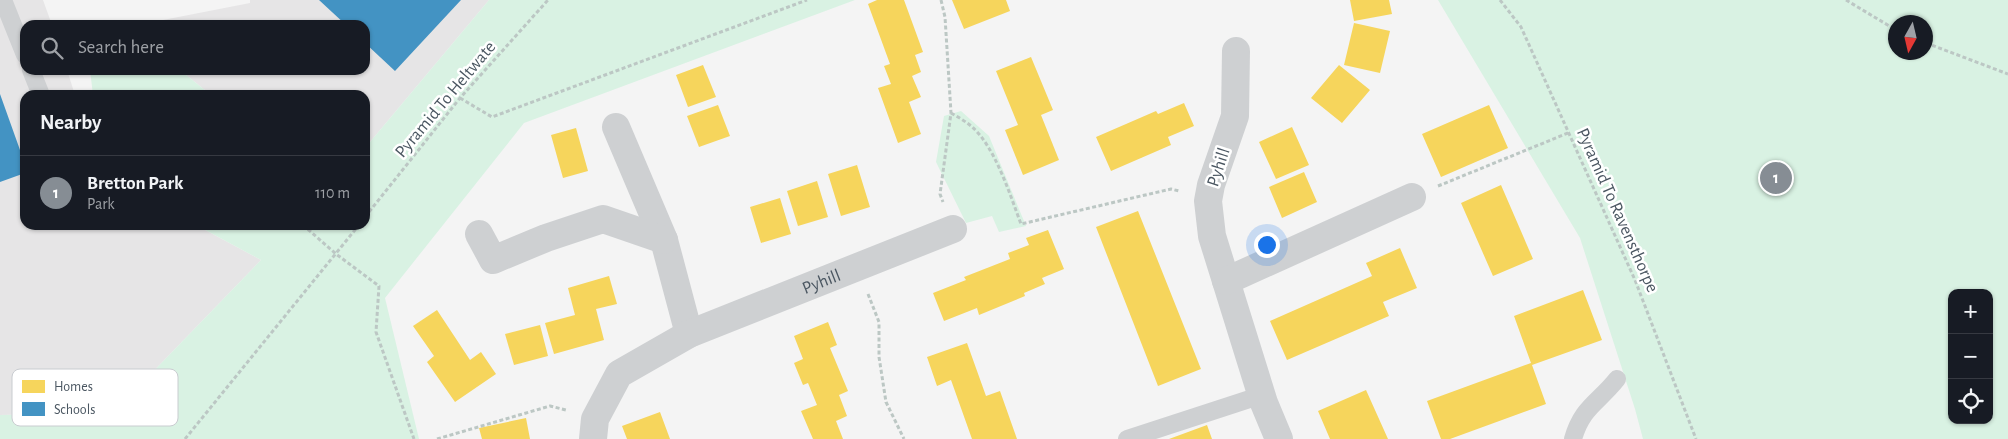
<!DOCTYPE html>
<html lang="en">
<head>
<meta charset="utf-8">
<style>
	body { margin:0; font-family:"Alegreya Sans",sans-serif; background:#242831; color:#f1f3f6 }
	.controls { position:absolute; right:15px; bottom:15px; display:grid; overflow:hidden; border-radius:10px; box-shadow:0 1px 4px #0004 }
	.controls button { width:45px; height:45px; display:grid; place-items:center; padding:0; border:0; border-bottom:1px solid #363941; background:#171b24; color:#f1f3f6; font:25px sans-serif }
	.compass { position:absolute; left:1888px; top:15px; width:45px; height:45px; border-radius:50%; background:#171b24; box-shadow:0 1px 4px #0004; rotate:188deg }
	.you { position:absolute; left:1266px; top:244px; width:18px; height:18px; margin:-12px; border:4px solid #fff; border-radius:50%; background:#1a73e8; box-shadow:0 0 0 8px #1a73e833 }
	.badge { display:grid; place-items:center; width:32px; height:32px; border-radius:50%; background:#868d94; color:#fff; font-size:16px; font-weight:700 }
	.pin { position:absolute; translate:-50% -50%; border:2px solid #fff; box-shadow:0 1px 5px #0006 }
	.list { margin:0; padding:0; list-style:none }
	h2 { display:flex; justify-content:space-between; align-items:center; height:65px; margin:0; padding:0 20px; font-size:21px }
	h2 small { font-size:16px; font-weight:400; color:#9ea1a6 }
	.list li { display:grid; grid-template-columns:32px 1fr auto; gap:15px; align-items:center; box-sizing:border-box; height:75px; padding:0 20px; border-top:1px solid #363941 }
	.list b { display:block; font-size:19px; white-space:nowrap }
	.list p { margin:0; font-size:16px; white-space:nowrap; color:#9ea1a6 }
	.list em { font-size:16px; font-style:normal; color:#9ea1a6 }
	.icon { flex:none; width:28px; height:28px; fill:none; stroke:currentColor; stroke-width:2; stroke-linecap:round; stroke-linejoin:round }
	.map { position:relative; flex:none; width:2008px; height:439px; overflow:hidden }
	.search { position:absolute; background:#171b24; box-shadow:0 1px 4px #0004; left:20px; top:20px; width:350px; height:55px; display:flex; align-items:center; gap:12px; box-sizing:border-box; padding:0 18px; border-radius:15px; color:#9ea1a6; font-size:19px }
	.panel { position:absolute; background:#171b24; box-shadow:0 1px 4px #0004; left:20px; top:90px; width:350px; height:140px; border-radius:15px }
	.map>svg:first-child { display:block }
	.education { fill:#e6e5e6 }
	.green { fill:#d9f2e3; fill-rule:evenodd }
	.homes { fill:#f6d55c }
	.schools { fill:#4393c3 }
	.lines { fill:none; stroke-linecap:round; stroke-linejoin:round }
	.path { stroke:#bcc7c4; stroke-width:3; stroke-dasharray:4 2.5; stroke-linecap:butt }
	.service { stroke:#ced0d2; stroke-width:18 }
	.minor { stroke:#ced0d2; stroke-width:28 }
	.labels { text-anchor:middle; stroke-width:5; stroke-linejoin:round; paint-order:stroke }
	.street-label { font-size:18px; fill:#4a5661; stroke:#fff }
	.key { fill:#fff; stroke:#c9ccd0; stroke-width:1 }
	.key-label { font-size:14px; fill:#4a5661 }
</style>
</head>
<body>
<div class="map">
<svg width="2008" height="439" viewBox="0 0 2008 439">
	<rect width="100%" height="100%" fill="#f4f4f4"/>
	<!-- education -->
	<path class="education" d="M0 0H43L52 25H25V70H67L75 95H25V225H196L261 260 113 413 0 415Z
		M250 0H489L365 148V95H211L180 70H365V25H163V20L250 3Z"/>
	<!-- green -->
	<path class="green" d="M489 0H855L524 123 385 298 419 439H0V415L113 413 261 260 196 225H365V148Z
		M1438 0H2008V439H1643L1635 409 1580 238ZM1896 22H1926V52H1896ZM1952 293H1989V420H1952Z
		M90 70H180L211 95H93Z
		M961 111 989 136 1026 226 999 232 992 216 966 223 936 162 944 116Z"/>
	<!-- homes -->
	<path class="homes" d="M877 0H904L923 52 915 55 921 72 912 76 921 97 909 102 921 134 898 143 878 88 891 84 884 66 890 64 868 4Z
		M952 0H1006L1010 11 964 29Z
		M1350 0H1389L1392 14 1354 21Z
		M1354 23 1390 31 1380 73 1344 65Z
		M1031 57 1053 110 1041 115 1059 160 1023 175 1005 130 1018 125 996 71Z
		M703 65 716 97 688 107 676 75Z
		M1339 65 1370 90 1342 123 1311 98Z
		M1184 103 1194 126 1168 137 1171 145 1111 171 1096 137 1156 111 1158 114Z
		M718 105 730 136 699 147 687 116Z
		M1489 105 1508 148 1441 177 1422 134Z
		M1292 127 1309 165 1276 179 1259 142Z
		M576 128 588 171 563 178 551 135Z
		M857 165 870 207 841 216 828 174Z
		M1304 172 1317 202 1282 218 1269 187Z
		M817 181 828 217 798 226 787 191Z
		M1501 185 1533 259 1493 276 1461 203Z
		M780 198 791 234 761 243 750 207Z
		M1138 211 1201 369 1158 386 1096 227Z
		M1048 230 1064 269 1042 278 1045 284 1024 293 1025 296 979 315 977 308 944 321 933 293 966 280 964 277 1010 259 1008 253 1029 245 1026 238Z
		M1400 248 1417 288 1383 302 1389 316 1287 360 1270 321 1372 276 1366 263Z
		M609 276 617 304 596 309 604 340 554 354 545 323 575 315 568 288Z
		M1583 290 1602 340 1532 365 1546 404 1450 439H1441L1427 401 1531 363 1514 316Z
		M437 310 470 360 481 352 496 374 455 402 427 362 434 356 413 326Z
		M828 322 837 345 830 348 848 391 839 395 847 416 836 421 843 439H813L801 411 817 405 808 383 803 385 794 363 803 359 794 336Z
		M540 325 548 356 514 365 505 334Z
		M967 343 986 396 1000 391 1017 439H972L951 380 937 386 927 357Z
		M1366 390 1388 439H1330L1318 411Z
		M660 412 670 439H627L622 426Z
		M526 418 530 439H482L479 428Z
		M1207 425 1212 439H1169Z"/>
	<!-- schools -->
	<path class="schools" d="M319 0H461L395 71 365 43V25H346Z
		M0 94 25 164V173L0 182Z"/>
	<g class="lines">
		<!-- path -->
		<path class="path" d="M941 0 945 17 951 113 940 194 943 202
			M1500 0 1521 27 1635 280 1696 439
			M1846 0 1896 30
			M1926 43 2008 74
			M460 98 492 117 807 0
			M951 113C958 117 965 121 971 126 995 146 1010 195 1021 224L1171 189 1179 191
			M1438 186 1568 133
			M365 217 460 98 548 0
			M303 225 336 254 379 286 376 332 414 439
			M868 294 879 322V357L886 402 904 439
			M185 439 359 225
			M437 439 550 406 566 410"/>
		<!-- service -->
		<path class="service" d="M3 0 25 55
			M31 70 41 95
			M1127 439 1262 395
			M1573 439C1582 407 1598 403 1617 379"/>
		<!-- minor -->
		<g class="minor">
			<path d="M1236 51 1235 116 1211 185 1208 201 1212 236 1264 403 1279 439"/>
			<path d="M616 127 664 240 689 334"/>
			<path d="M479 234 493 260 546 238 603 219 664 240"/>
			<path d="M1226 281 1412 197"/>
			<path id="s1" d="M593 439 595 419 619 374 689 334 953 229"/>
		</g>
	</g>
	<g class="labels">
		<!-- street labels -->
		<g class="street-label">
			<text transform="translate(445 99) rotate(-50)" y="6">Pyramid To Heltwate</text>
			<text transform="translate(1218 167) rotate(-72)" y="6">Pyhill</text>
			<text transform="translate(1618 210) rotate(66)" y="6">Pyramid To Ravensthorpe</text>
			<text dy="6" stroke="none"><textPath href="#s1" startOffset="294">Pyhill</textPath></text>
		</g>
	</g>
	<!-- legend -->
	<rect x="12" y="369" width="166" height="57" rx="8" class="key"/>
	<rect x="22" y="380" width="23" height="13" fill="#f6d55c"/>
	<rect x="22" y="402" width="23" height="14" fill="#4393c3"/>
	<g class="key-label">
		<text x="54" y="391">Homes</text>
		<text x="54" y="414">Schools</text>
	</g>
</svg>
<div class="controls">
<button>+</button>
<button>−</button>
<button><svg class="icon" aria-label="locate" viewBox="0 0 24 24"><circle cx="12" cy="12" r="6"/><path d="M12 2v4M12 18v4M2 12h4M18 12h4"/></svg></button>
</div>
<svg class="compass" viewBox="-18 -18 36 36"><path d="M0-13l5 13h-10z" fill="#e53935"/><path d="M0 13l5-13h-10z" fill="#9ea1a6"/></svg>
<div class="you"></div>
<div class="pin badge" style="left:1776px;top:178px">1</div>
<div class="search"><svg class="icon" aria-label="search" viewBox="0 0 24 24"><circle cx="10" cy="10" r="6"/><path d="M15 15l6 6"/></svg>Search here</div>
<section class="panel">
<h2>Nearby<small></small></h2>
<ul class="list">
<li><span class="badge">1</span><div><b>Bretton Park</b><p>Park</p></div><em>110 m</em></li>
</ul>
</section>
</div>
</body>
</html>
